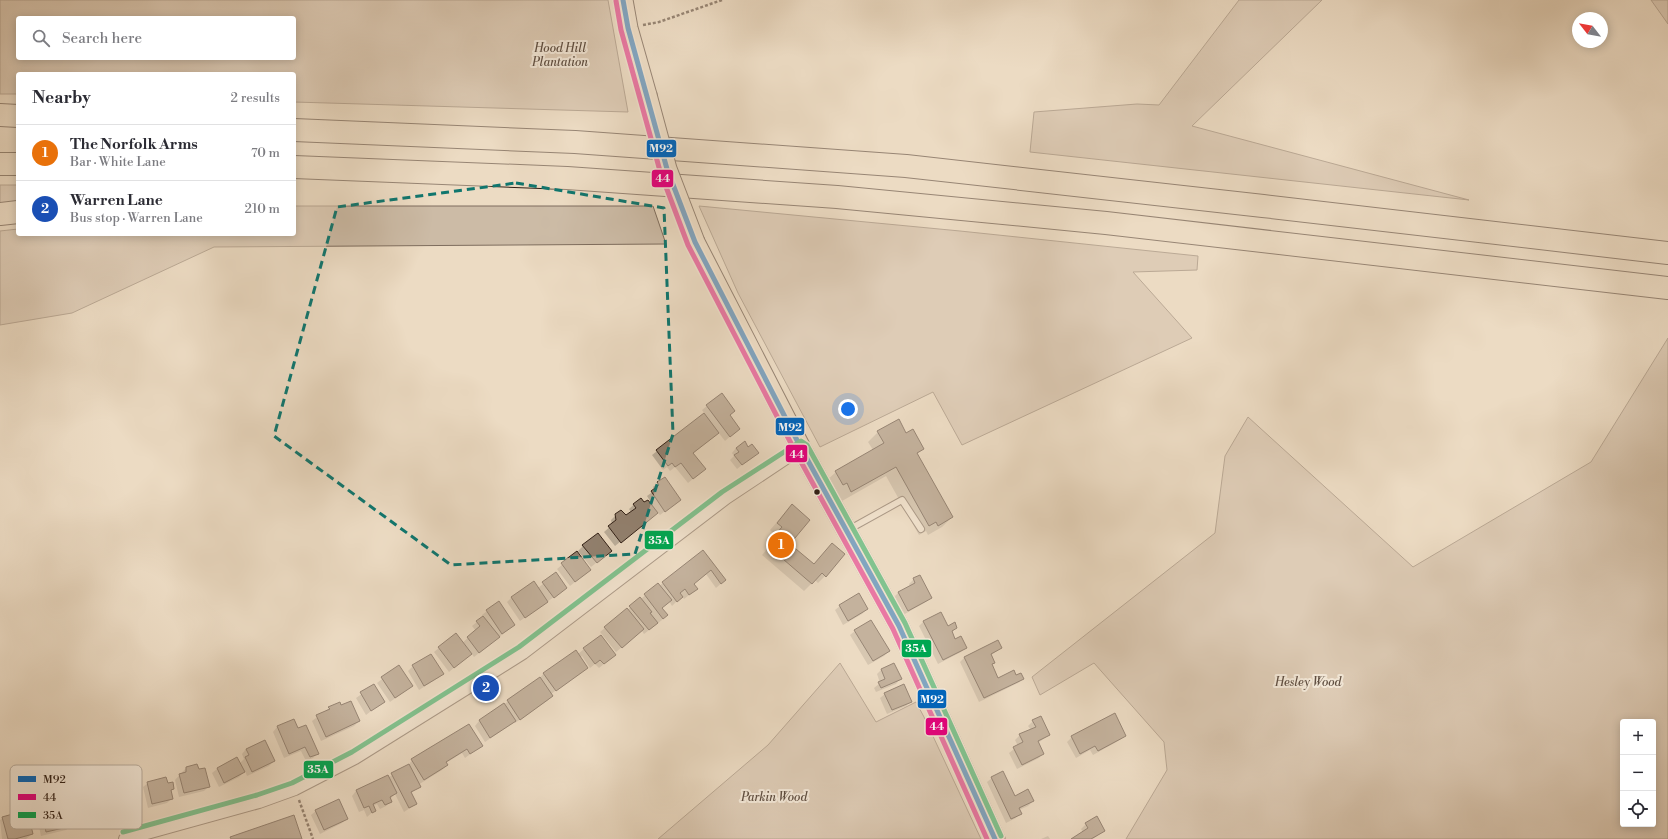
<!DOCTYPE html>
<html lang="en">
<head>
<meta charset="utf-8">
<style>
	body { margin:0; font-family:"Libre Bodoni",serif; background:#f7f7f7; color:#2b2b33 }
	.controls { position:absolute; right:12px; bottom:12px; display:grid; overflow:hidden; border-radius:4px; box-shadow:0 2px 10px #0003 }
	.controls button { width:36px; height:36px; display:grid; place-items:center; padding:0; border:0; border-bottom:1px solid #e1e1e2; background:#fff; color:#2b2b33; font:20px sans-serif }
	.compass { position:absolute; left:1572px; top:12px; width:36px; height:36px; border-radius:50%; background:#fff; box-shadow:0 2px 10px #0003; rotate:301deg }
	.you { position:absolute; left:848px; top:409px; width:14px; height:14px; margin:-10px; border:3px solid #fff; border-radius:50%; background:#1a73e8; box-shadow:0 0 0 6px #1a73e833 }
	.badge { display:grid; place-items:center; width:26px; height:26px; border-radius:50%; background:#ea580c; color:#fff; font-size:13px; font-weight:700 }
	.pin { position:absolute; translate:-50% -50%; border:2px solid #fff; box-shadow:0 1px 4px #0006 }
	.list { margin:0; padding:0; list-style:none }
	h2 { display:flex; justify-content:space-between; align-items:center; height:52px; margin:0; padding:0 16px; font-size:17px }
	h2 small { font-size:13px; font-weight:400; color:#7c7c81 }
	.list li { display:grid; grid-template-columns:26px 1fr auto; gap:12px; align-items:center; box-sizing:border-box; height:56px; padding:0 16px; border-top:1px solid #e1e1e2 }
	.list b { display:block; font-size:15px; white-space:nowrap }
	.list p { margin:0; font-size:13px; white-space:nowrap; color:#7c7c81 }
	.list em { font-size:13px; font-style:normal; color:#7c7c81 }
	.icon { flex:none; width:22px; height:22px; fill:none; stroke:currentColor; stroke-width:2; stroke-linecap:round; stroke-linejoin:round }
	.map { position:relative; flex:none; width:1668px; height:839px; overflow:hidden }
	.search { position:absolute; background:#fff; box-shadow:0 2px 10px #0003; left:16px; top:16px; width:280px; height:44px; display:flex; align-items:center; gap:10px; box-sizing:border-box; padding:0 14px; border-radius:4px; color:#7c7c81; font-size:15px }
	.panel { position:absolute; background:#fff; box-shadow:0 2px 10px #0003; left:16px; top:72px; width:280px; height:164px; border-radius:4px }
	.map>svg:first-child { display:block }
	.green { fill:#ccbba6; stroke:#7e6d5e; fill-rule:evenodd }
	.shadow { fill:#0003 }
	.building { fill:#928170; stroke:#301f16 }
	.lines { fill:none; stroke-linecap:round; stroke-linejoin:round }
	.lane-casing { stroke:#5f4e41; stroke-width:8 }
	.street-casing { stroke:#5f4e41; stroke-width:14 }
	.primary-casing { stroke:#301f16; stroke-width:21 }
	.highway-casing { stroke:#301f16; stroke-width:24 }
	.path { stroke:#301f16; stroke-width:2.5; stroke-dasharray:3 2; stroke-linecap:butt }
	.lane { stroke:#f3e8d8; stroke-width:6 }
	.street { stroke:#f3e8d8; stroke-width:12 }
	.primary { stroke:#ecdbc3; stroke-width:19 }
	.highway { stroke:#ecdbc3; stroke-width:22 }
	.primary-bridge-casing { stroke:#301f16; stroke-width:21; stroke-linecap:butt }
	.primary-bridge { stroke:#ecdbc3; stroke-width:19 }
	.bus-1-casing { stroke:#f3e8d8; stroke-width:8 }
	.bus-2-casing { stroke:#f3e8d8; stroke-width:8 }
	.bus-3-casing { stroke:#f3e8d8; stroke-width:8 }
	.bus-1 { stroke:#0065bd; stroke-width:5 }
	.bus-2 { stroke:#e5007d; stroke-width:5 }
	.bus-3 { stroke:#00a651; stroke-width:5 }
	.marked { fill:none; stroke:#0f766e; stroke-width:3; stroke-dasharray:8 5; stroke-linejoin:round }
	.bus-dot { fill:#301f16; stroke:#f3e8d8; stroke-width:1.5 }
	.labels { text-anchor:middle; stroke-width:4; stroke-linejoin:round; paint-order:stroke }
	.park-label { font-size:12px; font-style:italic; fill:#5f4e41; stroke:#f3e8d8 }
	.key { fill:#f3e8d8; stroke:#b8ac9e; stroke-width:1 }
	.key-label { font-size:11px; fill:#301f16 }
	.line-badge { stroke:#f3e8d8; stroke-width:1.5 }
	.badge-label { font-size:11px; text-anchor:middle; font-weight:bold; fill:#fff }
</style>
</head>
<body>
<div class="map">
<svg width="1668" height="839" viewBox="0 0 1668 839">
	<rect width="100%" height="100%" fill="#ecdbc3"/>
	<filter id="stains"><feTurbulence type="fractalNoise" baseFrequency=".005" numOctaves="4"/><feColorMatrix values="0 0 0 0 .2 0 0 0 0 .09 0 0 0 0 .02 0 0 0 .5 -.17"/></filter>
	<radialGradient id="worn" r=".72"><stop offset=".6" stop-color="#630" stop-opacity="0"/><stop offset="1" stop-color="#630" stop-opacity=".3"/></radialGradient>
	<!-- green -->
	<path class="green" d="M0 0H608L628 112 294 102V74H18V94H0ZM18 18H294V58H18Z
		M1239 0H1322L1192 126 1469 200 1030 152 1034 112 1137 104 1159 105Z
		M1651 0H1668V24Z
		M0 185H18V205L0 208Z
		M294 206H653L666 244 214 247 72 313 0 325V231L18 229V234H294Z
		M699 206 960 231 1198 256 1197 270 1133 272 1192 338 962 445 933 392 820 447 738 293Z
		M1668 338V839H1126L1167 770 1164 742 1094 663 1040 695 1032 677 1215 533 1225 456 1248 417 1413 567 1591 462ZM1623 722H1653V824H1623Z
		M840 663 876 722 916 702 924 717 981 839H658L768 745Z"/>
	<!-- shadow -->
	<path class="shadow" d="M707 406 729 416 734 433 725 441 718 432 693 454 705 469 688 483 675 467 670 471 667 467 663 470 652 455 705 414 702 410Z
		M878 432 906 434 923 449 917 454 952 517 942 527 928 535 926 531 919 535 886 476 842 501 837 492 833 494 826 481 836 472 873 450 868 442Z
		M736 448H748L757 453 737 469 730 460 734 456 732 453Z
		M658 483 680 500 660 515 657 512 615 546 604 532 612 525 611 520 616 515 625 517 631 512 629 509 640 499 644 504H652L647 496 655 490 653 487Z
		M785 513 789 544 825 576 818 583 815 580 804 591 762 555 770 546 768 544 775 535 770 530Z
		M583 546 611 551 591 567 578 551Z
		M577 552 590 570 570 586 557 569Z
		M703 552 725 580 716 588 706 574 693 584 697 589 684 599 682 596 672 606 669 601 661 608 666 615 662 620 644 634 642 631 616 652 600 632 658 585 659 586Z
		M556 573 561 592 520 621 507 602 511 598 538 588Z
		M914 579 931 598 926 602 903 615 893 598 898 593 910 586 909 584Z
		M840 606 867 609 862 614 843 625 835 610Z
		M487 611 514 625 474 657 471 653 449 672 434 652 456 634 462 643 476 631 472 626 483 617 482 615Z
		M924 621 947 627 956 628 951 633 955 640 966 648 961 652 938 664 919 626Z
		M855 631 889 651 884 656 868 665 850 635Z
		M998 641 1001 648 990 656 994 662 991 665 998 679 1016 676 1023 679 1018 683 979 702 960 662 964 658Z
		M584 649 615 655 599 668 595 664 590 668 582 656 580 658 587 668 582 672 551 694 552 696 547 701 515 723 514 722 485 742 475 726 479 721 503 705 539 679 544 673 578 654Z
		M894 664 900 679 896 684 876 692 874 688 880 683 877 674 881 670Z
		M399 666 412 686 390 702 377 683Z
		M413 666 443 674 438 678 419 690 408 671Z
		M373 686 383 702 366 715 356 698Z
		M885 694 910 702 906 706 887 714 880 698Z
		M341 706 359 721 354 726 321 741 312 721 329 708Z
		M294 720 298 729 318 753 313 758 306 761 301 751 284 758 273 732 277 727Z
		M1033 721 1049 735 1038 743 1043 753 1039 758 1017 769 1009 753 1018 746 1015 740 1020 735 1031 730 1028 726Z
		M1125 736 1120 740 1093 755 1090 750 1076 758 1067 742 1072 737Z
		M264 741 274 761 269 766 247 776 245 771 239 777 219 787 212 773 217 769 237 759 239 764 244 759 242 754 246 749Z
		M481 746 465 758 462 753 446 763 447 765 442 770 418 785 419 787 410 794 416 804 404 812 395 794 390 799 391 801 386 806 380 809 377 804 373 806 375 810 367 817 364 810 359 812 352 796 356 791 388 776 389 777 408 766 412 760Z
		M186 768 209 786 204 791 179 797 175 780Z
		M992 778 1015 797 1033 801 1028 806 1019 810 1020 813 1016 818 1006 823 987 782Z
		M148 783 167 784 173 789 170 791 172 798 167 803 148 808 143 787Z
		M52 805 53 810 71 826 66 830 41 836 36 813 41 808Z
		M316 811 347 819 342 823 320 834 311 815Z
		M3 818 32 834 26 839H2L0 820Z
		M1086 824 1104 831 1093 839H1071L1083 832 1081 829Z
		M1048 836 1050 839H1041Z"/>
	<!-- building -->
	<path class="building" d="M722 393 735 411 730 415 740 429 730 437 706 405Z
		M704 413 719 433 693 453 706 469 693 479 681 463 675 467 672 463 668 466 656 450Z
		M899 419 906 433 913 429 924 449 917 453 953 517 938 526 936 522 929 526 896 467 851 492 847 483 843 485 835 471 884 443 877 431Z
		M745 441 748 447 752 444 759 453 742 465 734 455 739 452 736 448Z
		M665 477 681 500 665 512 651 491 659 485 657 482Z
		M641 498 644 502 648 500 658 513 621 543 608 526 616 520 615 514 621 510 626 515 636 508 633 504Z
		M792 504 810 520 790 544 814 564 832 543 845 554 826 577 822 573 812 584 769 547 777 538 774 536 782 527 777 523Z
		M598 533 612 551 597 563 582 545Z
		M703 550 726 580 721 584 711 570 694 584 698 589 689 595 685 589 680 593 683 597 677 602 662 582Z
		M577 551 591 570 575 582 561 563Z
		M556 572 567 588 554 598 542 582Z
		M920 575 932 598 908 611 898 592 915 583 913 578Z
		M534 581 548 602 525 618 511 597Z
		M658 583 672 600 662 608 668 615 663 619 644 594Z
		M859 593 868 609 848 621 839 605Z
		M640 597 652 612 650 613 658 623 649 630 629 606Z
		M499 601 515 625 502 634 486 610Z
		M627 608 644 629 622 648 604 627Z
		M941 612 948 626 955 622 957 628 952 631 955 639 961 636 967 648 943 660 923 621Z
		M483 616 500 637 479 653 467 637 480 626 476 621Z
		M871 620 890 651 873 661 854 630Z
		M456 633 472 654 454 668 438 647Z
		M601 635 616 655 604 664 600 660 595 664 583 648Z
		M998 640 1002 648 991 654 995 663 992 664 998 678 1014 670 1016 675 1021 673 1024 679 984 698 964 657Z
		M576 650 588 668 556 691 543 673Z
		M431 654 444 674 424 686 412 665Z
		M894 663 902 679 881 688 878 682 885 679 881 669Z
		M399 665 413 686 395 698 381 677Z
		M540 677 553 696 520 720 507 700Z
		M374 684 385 702 371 711 360 692Z
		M904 684 912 702 892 710 884 693Z
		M351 701 360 721 326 737 316 715 330 709 328 707 340 702 341 705Z
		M504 703 516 721 490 738 479 720Z
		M1115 713 1126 736 1098 751 1095 746 1080 754 1071 736Z
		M1041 716 1050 735 1038 741 1044 754 1022 765 1013 747 1023 742 1019 734 1036 727 1032 720Z
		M294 719 298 728 306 725 319 754 310 757 305 747 289 754 277 726Z
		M469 724 483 746 470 754 467 749 446 762 448 765 424 780 411 759Z
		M265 740 275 761 252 772 245 757 249 755 246 749Z
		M237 757 245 772 224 783 217 768Z
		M197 764 199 769 205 768 210 787 184 793 179 774 186 772V767Z
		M409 764 421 787 411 792 417 804 409 808 391 773Z
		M1003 771 1015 796 1028 789 1034 801 1019 808 1022 814 1011 819 991 777Z
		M388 775 397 793 390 797 392 802 385 805 382 800 373 804 376 811 372 813 369 806 364 808 356 790Z
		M166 777 168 783 173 782 174 789 171 790 173 799 152 804 147 782Z
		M339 799 348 819 324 830 315 810Z
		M53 804 54 809 68 806 72 826 46 832 41 807Z
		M27 810 33 834 15 839H8L2 817Z
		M294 815 302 839H231L230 837Z
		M1097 816 1105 831 1091 839H1071L1088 828 1085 823Z"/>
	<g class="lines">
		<!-- lane casing -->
		<g class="lane-casing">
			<path id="lane" d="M848 530 902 500 921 529"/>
		</g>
		<!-- street casing -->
		<g class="street-casing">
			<path id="street" d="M125 839 259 802 295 789 355 758 523 653 726 498 801 448"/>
		</g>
		<!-- primary casing -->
		<g class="primary-casing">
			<path id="primary" d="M623 0 628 28 647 95
				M695 242 801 448 899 626 995 839"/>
		</g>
		<!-- highway casing -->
		<g class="highway-casing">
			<path id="highway" d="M0 115 18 116
				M294 130 575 142 906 166 1263 206 1668 253
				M0 164H18
				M294 167 567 178 837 197 1106 223 1668 288
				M0 214 18 212"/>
		</g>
		<!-- path -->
		<path class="path" d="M643 25 659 22 722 0
			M299 800 313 839"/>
		<!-- lane -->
		<use href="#lane" class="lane"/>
		<!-- street -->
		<use href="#street" class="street"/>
		<!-- primary -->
		<use href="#primary" class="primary"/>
		<!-- highway -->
		<use href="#highway" class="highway"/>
		<!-- primary-bridge casing -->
		<g class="primary-bridge-casing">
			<path id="primary-bridge" d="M647 95 667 169 695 242"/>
		</g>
		<!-- primary-bridge -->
		<use href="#primary-bridge" class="primary-bridge"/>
		<!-- bus-1 casing -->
		<g class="bus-1-casing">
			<path id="bus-1" d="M623 0 628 28 667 169 695 242 801 448 899 626 995 839"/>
		</g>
		<!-- bus-2 casing -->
		<g class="bus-2-casing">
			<path id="bus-2" d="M616 1 621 30 660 171 688 245 795 451 893 629 987 839"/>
		</g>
		<!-- bus-3 casing -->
		<g class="bus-3-casing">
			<path id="bus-3" d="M123 832 257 795 292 783 352 752 519 647 722 492 801 441 807 445 905 623 1001 836"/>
		</g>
		<!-- bus-1 -->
		<use href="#bus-1" class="bus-1"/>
		<!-- bus-2 -->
		<use href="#bus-2" class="bus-2"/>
		<!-- bus-3 -->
		<use href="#bus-3" class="bus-3"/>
	</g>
	<!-- marked area -->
	<path d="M0 0H1668V839H0ZM516 183 664 208 673 434 635 554 451 565 274 436 337 207Z" fill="#ecdbc3" fill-opacity=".55" fill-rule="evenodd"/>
	<path class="marked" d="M516 183 664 208 673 434 635 554 451 565 274 436 337 207Z"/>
	<!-- markers -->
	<circle class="bus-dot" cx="817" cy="492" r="3.5"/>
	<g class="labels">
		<!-- park labels -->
		<g class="park-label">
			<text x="560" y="52">Hood Hill<tspan x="560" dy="14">Plantation</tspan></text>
			<text x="1308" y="686">Hesley Wood</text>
			<text x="774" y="801">Parkin Wood</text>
		</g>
	</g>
	<!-- legend -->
	<rect x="10" y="765" width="132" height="64" rx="6" class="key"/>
	<rect x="18" y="776" width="18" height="6" fill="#0065bd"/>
	<rect x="18" y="794" width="18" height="6" fill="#e5007d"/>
	<rect x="18" y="812" width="18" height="6" fill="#00a651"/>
	<g class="key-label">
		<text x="43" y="783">M92</text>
		<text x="43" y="801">44</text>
		<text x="43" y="819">35A</text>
	</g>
	<g class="line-badge">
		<rect x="646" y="139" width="31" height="19" rx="4" fill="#0065bd"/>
		<rect x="651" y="169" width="23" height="19" rx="4" fill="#e5007d"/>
		<rect x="775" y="417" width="30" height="19" rx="4" fill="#0065bd"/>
		<rect x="785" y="444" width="23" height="19" rx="4" fill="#e5007d"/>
		<rect x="644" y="530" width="30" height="20" rx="4" fill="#00a651"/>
		<rect x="901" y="639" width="31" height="19" rx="4" fill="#00a651"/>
		<rect x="917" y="689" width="30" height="20" rx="4" fill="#0065bd"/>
		<rect x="925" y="717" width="23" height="19" rx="4" fill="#e5007d"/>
		<rect x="303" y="760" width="31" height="19" rx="4" fill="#00a651"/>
	</g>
	<g class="badge-label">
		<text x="661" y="152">M92</text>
		<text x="663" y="182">44</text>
		<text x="790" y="431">M92</text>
		<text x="797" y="458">44</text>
		<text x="659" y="544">35A</text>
		<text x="916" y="652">35A</text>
		<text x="932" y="703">M92</text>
		<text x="937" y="730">44</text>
		<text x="318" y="773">35A</text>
	</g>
	<rect width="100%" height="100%" filter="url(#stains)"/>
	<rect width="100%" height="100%" fill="url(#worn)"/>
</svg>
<div class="controls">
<button>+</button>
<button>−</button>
<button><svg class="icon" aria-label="locate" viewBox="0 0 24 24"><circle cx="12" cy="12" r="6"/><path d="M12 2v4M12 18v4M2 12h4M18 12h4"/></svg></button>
</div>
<svg class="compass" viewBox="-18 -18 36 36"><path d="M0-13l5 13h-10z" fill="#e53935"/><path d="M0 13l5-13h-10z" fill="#7c7c81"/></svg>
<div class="you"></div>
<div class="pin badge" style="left:781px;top:545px;background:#e8710a">1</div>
<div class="pin badge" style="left:486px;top:688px;background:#1a4fb4">2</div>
<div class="search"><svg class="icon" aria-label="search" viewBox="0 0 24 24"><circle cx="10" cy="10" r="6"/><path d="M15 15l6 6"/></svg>Search here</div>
<section class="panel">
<h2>Nearby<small>2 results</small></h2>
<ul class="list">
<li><span class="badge" style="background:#e8710a">1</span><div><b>The Norfolk Arms</b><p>Bar · White Lane</p></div><em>70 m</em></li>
<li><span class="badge" style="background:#1a4fb4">2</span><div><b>Warren Lane</b><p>Bus stop · Warren Lane</p></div><em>210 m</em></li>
</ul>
</section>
</div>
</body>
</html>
